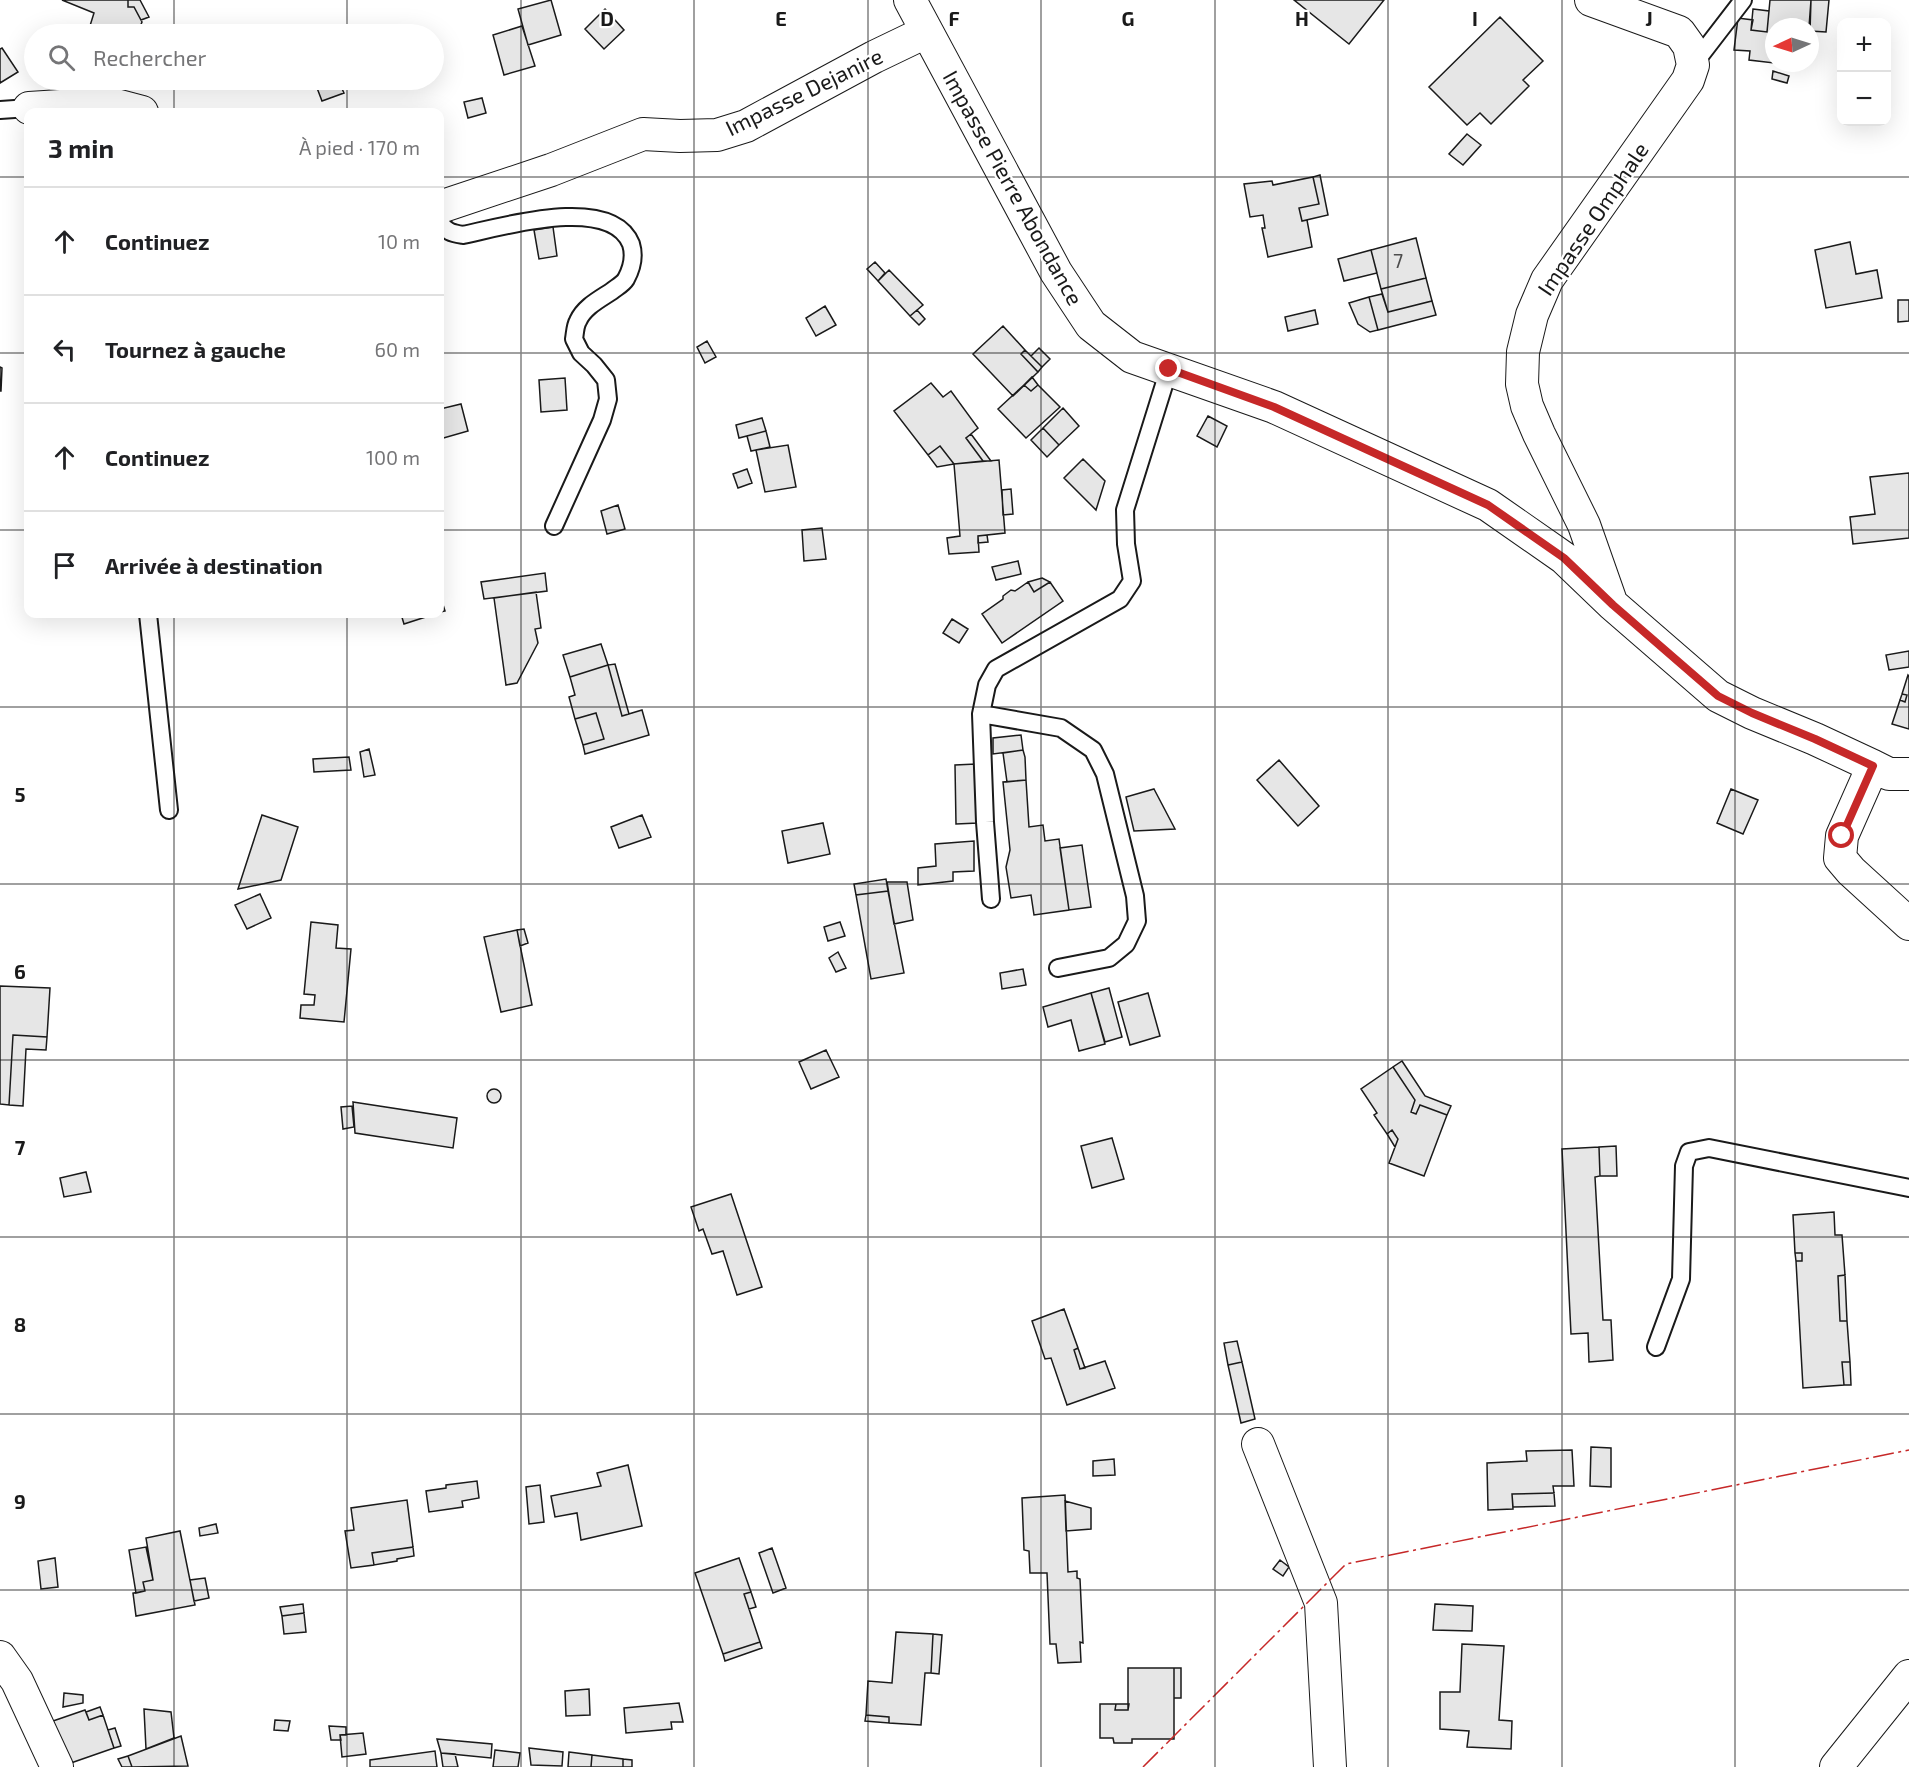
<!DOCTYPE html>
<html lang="fr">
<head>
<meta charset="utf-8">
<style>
	body { margin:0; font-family:"Exo 2",sans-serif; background:#f2f2f2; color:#202124 }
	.controls { position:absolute; right:18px; top:18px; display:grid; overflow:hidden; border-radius:12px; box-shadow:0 6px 24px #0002 }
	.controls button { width:54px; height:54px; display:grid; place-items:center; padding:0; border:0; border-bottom:2px solid #e0e0e0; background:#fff; color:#202124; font:30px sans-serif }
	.compass { position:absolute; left:1765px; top:18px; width:54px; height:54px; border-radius:50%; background:#fff; box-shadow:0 6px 24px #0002; rotate:266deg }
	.stop { position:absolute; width:18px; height:18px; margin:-14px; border:4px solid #c62828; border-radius:50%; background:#fff }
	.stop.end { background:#c62828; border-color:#fff; box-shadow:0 2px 6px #0008 }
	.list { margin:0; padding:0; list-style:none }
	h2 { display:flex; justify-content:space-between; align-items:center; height:78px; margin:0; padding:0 24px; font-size:26px }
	h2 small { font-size:20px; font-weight:400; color:#757577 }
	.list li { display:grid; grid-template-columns:39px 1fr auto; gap:18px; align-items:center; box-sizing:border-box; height:108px; padding:0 24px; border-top:2px solid #e0e0e0 }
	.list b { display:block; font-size:22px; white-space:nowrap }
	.list em { font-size:20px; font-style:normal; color:#757577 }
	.icon { flex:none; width:33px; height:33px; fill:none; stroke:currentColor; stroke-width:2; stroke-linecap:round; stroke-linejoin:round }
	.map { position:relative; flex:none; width:1909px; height:1767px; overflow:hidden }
	.search { position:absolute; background:#fff; box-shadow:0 6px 24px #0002; left:24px; top:24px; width:420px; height:66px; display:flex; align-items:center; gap:15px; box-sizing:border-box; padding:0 21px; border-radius:33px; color:#757577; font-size:22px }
	.panel { position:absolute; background:#fff; box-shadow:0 6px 24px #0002; left:24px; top:108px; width:420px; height:510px; border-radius:12px }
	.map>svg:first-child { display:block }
	.building { fill:#e6e6e6; stroke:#1a1a1a; stroke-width:1.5 }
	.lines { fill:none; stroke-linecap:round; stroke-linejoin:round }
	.service-casing { stroke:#1a1a1a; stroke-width:20 }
	.minor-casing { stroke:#1a1a1a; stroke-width:34 }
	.service { stroke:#fff; stroke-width:16 }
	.minor { stroke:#fff; stroke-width:32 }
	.power { stroke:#c62828; stroke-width:1.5; stroke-dasharray:21 4.5 3 4.5; stroke-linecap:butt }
	.route { stroke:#c62828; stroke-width:8 }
	.grid { fill:none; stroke:#1a1a1a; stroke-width:1.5; stroke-opacity:0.55 }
	.labels { text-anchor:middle; stroke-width:4.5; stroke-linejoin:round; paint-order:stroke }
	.number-label { font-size:20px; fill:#4d4d4d }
	.street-label { font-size:22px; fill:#1a1a1a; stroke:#fff }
	.grid-label { font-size:20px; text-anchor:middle; font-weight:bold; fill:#1a1a1a; stroke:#fff; stroke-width:4.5; stroke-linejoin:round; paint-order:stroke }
</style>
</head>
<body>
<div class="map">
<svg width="1909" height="1767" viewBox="0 0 1909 1767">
	<rect width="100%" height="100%" fill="#fff"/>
	<!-- building -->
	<path class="building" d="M62 0H128V7H134L142 22 137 34H106L89 29 94 13Z
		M128 0H140L149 17 141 20 134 7H128Z
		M551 0 561 35 528 45 518 9Z
		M1294 0H1384L1349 44Z
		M1770 0H1811L1809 27H1774V63L1749 60 1750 51 1734 50 1738 18 1753 20 1751 30 1767 32Z
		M1811 0H1829L1826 32 1810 31Z
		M605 9 624 30 604 49 585 29Z
		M1753 9 1769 11 1767 32 1751 30Z
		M1500 17 1543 61 1523 80 1529 86 1491 124 1480 113 1467 125 1429 87Z
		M522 26 535 66 504 75 493 35Z
		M2 48 18 72 0 83V49Z
		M1773 71 1789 76 1787 83 1772 79Z
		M314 80H338L344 93 322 101Z
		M482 98 486 113 468 118 464 102Z
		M1467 134 1481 145 1463 165 1449 154Z
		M1320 175 1328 215 1302 221 1299 208 1319 204 1313 177Z
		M1313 177 1319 204 1299 208 1302 221 1307 220 1312 247 1268 257 1262 228H1265L1263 215 1250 217 1244 184 1272 181 1273 185Z
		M553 227 557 256 539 259 534 230Z
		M1416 238 1426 278 1381 289 1371 250Z
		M1850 242 1856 274 1877 270 1882 298 1826 308 1815 250Z
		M1371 250 1377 273 1344 281 1338 259Z
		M875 262 885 273 878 281 867 269Z
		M889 270 923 305 910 316 878 281Z
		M1426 278 1432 301 1388 312 1381 289Z
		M1382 294 1388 312 1432 301 1436 315 1378 330 1369 297Z
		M1369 297 1378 330 1370 332 1358 324 1349 303Z
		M1898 300H1909V321L1898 322Z
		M825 306 836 325 816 336 806 318Z
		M917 310 925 319 919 325 910 316Z
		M1315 310 1318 324 1288 331 1285 317Z
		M1003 326 1025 350 1021 354 1038 372 1013 396 973 354Z
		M707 341 716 357 705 363 697 347Z
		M1039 348 1050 359 1042 367 1031 356Z
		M1025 350 1042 367 1038 372 1021 354Z
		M0 367 2 368 1 391H0Z
		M1032 377 1038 385 1031 391 1024 385Z
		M565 378 567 410 541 412 539 380Z
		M931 383 943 397 951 391 978 428 966 438 983 461 954 464 940 446 928 455 894 411Z
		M1024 385 1031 391 1038 385 1060 407 1026 438 998 409Z
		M461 404 468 431 440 439V409Z
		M1063 408 1079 426 1059 445 1043 428Z
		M1208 416 1227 426 1217 447 1197 436Z
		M762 418 766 431 739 438 736 425Z
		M1043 428 1059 445 1047 457 1031 440Z
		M766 431 770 447 751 451 747 436Z
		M971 434 991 461H983L966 438Z
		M788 445 796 487 765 492 756 450Z
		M940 446 954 464 937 467 928 455Z
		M1083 459 1105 481 1096 510 1064 478Z
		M999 460 1005 533 978 536 979 552 949 554 947 538 960 536 954 464Z
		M747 469 752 483 738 488 733 474Z
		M1909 473V538L1853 544 1850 517 1875 514 1870 477Z
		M1011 489 1013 514 1003 515 1002 490Z
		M618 505 625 529 607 534 601 511Z
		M822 528 826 559 804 561 802 530Z
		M987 535 988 542 978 543V536Z
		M1018 561 1021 574 996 580 992 567Z
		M545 573 547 591 484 599 481 582Z
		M1042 578 1050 582 1034 592 1028 582Z
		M1028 582 1034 592 1050 582 1063 601 1002 643 982 614 1003 599V596L1011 590 1015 591Z
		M536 592 541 628 535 629 538 643 517 683 506 685 494 598Z
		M440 595 445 611 440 612Z
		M401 614H435L404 624Z
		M952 619 968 629 959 643 943 633Z
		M601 644 608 665 570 677 563 655Z
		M1909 651V667L1889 670 1886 655Z
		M615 664 629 714 622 716 608 665Z
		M608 665 622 716 642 710 649 735 585 754 583 745 604 739 596 713 575 719 569 697 575 695 570 677Z
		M1908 675 1909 676V729L1892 724 1900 700 1905 702 1907 695 1902 694Z
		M1902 694 1907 695 1905 702 1900 700Z
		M596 713 604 739 583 745 575 719Z
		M1021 735 1023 750 993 754V738Z
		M369 749 375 775 364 777 360 752Z
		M1023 750 1025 757 1026 780 1007 782 1003 753Z
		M349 757 351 770 314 772 313 759Z
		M1279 760 1319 806 1298 826 1257 780Z
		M976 764 978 823 956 824 955 765Z
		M1026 780 1029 827 1043 825 1045 841 1059 839 1069 910 1034 915 1031 895 1011 898 1006 867 1010 850 1003 782Z
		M1154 789 1175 829 1134 831 1126 797Z
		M1731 789 1758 800 1743 834 1717 823Z
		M262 815 298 827 281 880 238 889Z
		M642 815 651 837 619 848 611 827Z
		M823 823 830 854 788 863 782 831Z
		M974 841V871L953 872V881L918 885V868L936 866 935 844Z
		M1082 845 1091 907 1069 910 1060 848Z
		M886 879 888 891 856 895 854 884Z
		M887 882H907L913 920 894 924Z
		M888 891 904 973 871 979 856 895Z
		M260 894 271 918 247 929 235 905Z
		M311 922 338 925 336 948 351 949 344 1022 300 1018 301 1005H314L315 995 304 994Z
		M840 922 845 936 828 941 824 927Z
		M524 929 528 943 520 946 517 930Z
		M517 930 532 1005 501 1012 484 937Z
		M838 952 846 968 836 972 829 958Z
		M1023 969 1026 985 1002 989 1000 973Z
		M0 986 50 988 47 1037 13 1035 9 1105 0 1104Z
		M1109 988 1122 1037 1105 1042 1091 993Z
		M1091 993 1105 1044 1079 1051 1071 1020 1048 1027 1043 1007Z
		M1148 993 1160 1036 1130 1045 1118 1002Z
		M13 1035 47 1037 46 1050 26 1049 23 1106 9 1105Z
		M826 1050 839 1077 811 1089 799 1062Z
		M1402 1061 1425 1096 1451 1106 1447 1115 1420 1105 1416 1114 1411 1112 1415 1100 1393 1067Z
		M1393 1067 1415 1100 1411 1112 1416 1114 1420 1105 1447 1115 1424 1176 1389 1163 1398 1139 1392 1130 1387 1134 1374 1115 1377 1113 1361 1089Z
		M487 1096a7 7 0 1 1 14 0a7 7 0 1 1-14 0Z
		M353 1102 457 1118 453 1148 355 1133Z
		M352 1106 354 1127 343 1129 341 1107Z
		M1392 1130 1398 1139 1395 1147 1387 1134Z
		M1112 1138 1124 1179 1092 1188 1081 1146Z
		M1616 1146 1617 1176H1600L1599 1147Z
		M1599 1147 1600 1176 1595 1177 1603 1320H1611L1613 1360 1589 1362 1588 1333 1571 1334 1562 1149Z
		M86 1172 91 1192 64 1197 60 1178Z
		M731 1194 762 1287 737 1295 723 1251 712 1254 703 1229 699 1231 691 1207Z
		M1834 1212 1835 1235H1842L1845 1275 1838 1276 1839 1299 1840 1321H1847L1850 1362H1842L1844 1385 1803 1388 1796 1261H1802V1253H1795L1793 1215Z
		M1795 1253H1802V1261H1796Z
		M1845 1275 1847 1321H1840L1838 1276Z
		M1064 1309 1078 1348 1074 1350 1080 1369 1105 1361 1115 1388 1067 1405 1051 1358 1045 1359 1032 1321Z
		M1237 1341 1242 1362 1228 1365 1224 1343Z
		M1078 1348 1085 1368 1080 1369 1074 1350Z
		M1242 1362 1255 1419 1241 1423 1228 1365Z
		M1842 1362H1850L1851 1385H1844Z
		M1591 1447 1611 1448V1487L1590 1486Z
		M1572 1450 1574 1486H1553L1554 1493 1512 1494 1513 1509 1488 1510 1487 1463 1527 1461 1526 1451Z
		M1114 1459 1115 1475 1093 1476V1461Z
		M628 1465 642 1526 581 1540 577 1513 555 1517 551 1496 601 1486 597 1473Z
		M477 1481 479 1498 462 1501 463 1507 429 1512 426 1491 446 1488V1485Z
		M540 1485 544 1522 529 1524 526 1487Z
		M1554 1493 1555 1506 1513 1507 1512 1494Z
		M1065 1495 1068 1572 1077 1571V1578L1080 1579 1083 1643 1080 1642 1081 1662 1058 1663 1056 1644H1050L1047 1573H1030L1029 1551 1024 1550 1022 1498Z
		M407 1500 413 1547 372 1553 374 1565 351 1568 345 1531 354 1530 351 1508Z
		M1065 1501 1091 1508V1529L1066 1531Z
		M216 1524 218 1533 200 1536 199 1528Z
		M180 1531 195 1605 136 1616 133 1593 145 1591 143 1582 153 1580 146 1538Z
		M146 1547 153 1580 143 1582 145 1591 136 1593 129 1550Z
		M413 1547 414 1556 397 1559V1561L374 1565 372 1553Z
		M772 1548 786 1588 773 1593 759 1553Z
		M55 1558 58 1587 41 1589 38 1561Z
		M739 1558 751 1592 744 1594 760 1642 723 1654 695 1573Z
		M1280 1560 1289 1567 1283 1576 1273 1569Z
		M205 1578 209 1598 194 1601 190 1580Z
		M751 1592 756 1607 749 1609 744 1594Z
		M303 1604 304 1613 282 1616 280 1607Z
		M1435 1604 1473 1606 1472 1631 1433 1630Z
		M304 1613 306 1632 284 1634 282 1616Z
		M896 1632 933 1634 931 1673H925L921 1725 889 1723V1717L866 1715 868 1681 892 1683Z
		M933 1634 942 1635 939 1674 931 1673Z
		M760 1642 762 1648 725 1661 723 1654Z
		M1462 1644 1504 1646 1499 1720 1512 1721 1511 1749 1467 1747 1469 1731 1440 1729V1692H1460Z
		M1128 1668H1174V1739H1132V1743H1114L1113 1738H1100V1704H1116L1115 1710H1128Z
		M1174 1668H1181V1698H1174Z
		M589 1689 590 1715 566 1716 565 1691Z
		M64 1693 83 1695V1703L63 1707Z
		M679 1703 683 1722H671L672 1729 626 1733 624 1708Z
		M1116 1704H1129L1128 1710H1115Z
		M100 1707 103 1715 89 1720 86 1712Z
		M144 1709 171 1712 174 1738 146 1749Z
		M85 1710 89 1720 103 1715 114 1748 68 1764 53 1721Z
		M866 1715 889 1717V1723L865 1721Z
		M275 1720 290 1721 288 1731 274 1730Z
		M329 1726 346 1727V1735H340L341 1740H331Z
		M115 1728 121 1746 114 1748 108 1730Z
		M363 1733 366 1754 342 1757 340 1735Z
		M181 1736 188 1766 132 1767 128 1756Z
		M437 1739 492 1744 491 1758 441 1753Z
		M529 1748 563 1752 562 1766 531 1765Z
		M495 1750 520 1753 518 1767H493Z
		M435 1751 437 1767H370V1760Z
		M569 1752 592 1755 591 1767H568Z
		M441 1753 455 1754 458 1767H443Z
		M592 1755 623 1759V1767H591Z
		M128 1756 132 1767H122L118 1759Z
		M623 1759 632 1760V1767H623Z"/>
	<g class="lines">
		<!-- service casing -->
		<g class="service-casing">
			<path id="service" d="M1693 65 1743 0
				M0 110 29 108
				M440 222C446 232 452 233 463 235 501 227 611 194 631 244 635 257 632 268 626 279 623 284 617 287 612 291 600 299 584 307 578 321 575 326 575 334 574 339L581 353 594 365 606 380 608 399 602 420 554 526
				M148 614 169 810
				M981 714 985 822 991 899
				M1058 968 1109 958 1126 944 1137 921 1135 896 1105 774 1093 750 1061 728 981 714 987 685 996 669 1120 599 1132 581 1126 544 1125 510 1169 369
				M1656 1347 1681 1279 1684 1166 1689 1152 1709 1148 1909 1188"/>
		</g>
		<!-- minor casing -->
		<g class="minor-casing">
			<path id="minor" d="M910 0 1056 272 1091 325 1132 357 1274 407 1488 505 1564 558 1613 605 1718 696 1752 713 1815 739 1873 766 1842 836 1840 858 1851 871 1909 924
				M1591 0 1679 32 1689 46 1693 65 1688 80 1547 280 1532 315 1523 352 1522 384 1527 406 1539 434 1584 525 1610 599
				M29 108 108 103 142 112
				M440 207 551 170 643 134 680 136 717 135 746 126 874 57 926 32
				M1873 766 1889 774H1909
				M1258 1444 1321 1603 1330 1767
				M0 1657 17 1681 57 1767
				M1836 1767 1909 1676"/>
		</g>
		<!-- service -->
		<use href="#service" class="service"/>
		<!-- minor -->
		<use href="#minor" class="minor"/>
		<!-- power -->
		<path class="power" d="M1143 1767 1346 1564 1909 1450"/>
	</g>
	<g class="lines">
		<!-- route -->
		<path class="route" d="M1169 369 1274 407 1488 505 1564 558 1613 605 1718 696 1752 713 1815 739 1873 766 1842 836"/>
	</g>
	<!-- grid -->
	<path class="grid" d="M174 0V34M347 0V34M521 0V1767M694 0V1767M868 0V1767M1041 0V1767M1215 0V1767M1388 0V1767M1562 0V1767M1735 0V1767M174 80V112M347 80V112M0 177H28M440 177H1909M0 353H28M440 353H1909M0 530H28M440 530H1909M174 614V1767M347 614V1767M0 707H1909M0 884H1909M0 1060H1909M0 1237H1909M0 1414H1909M0 1590H1909"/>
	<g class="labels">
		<!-- number labels -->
		<g class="number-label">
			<text x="1398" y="268">7</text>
		</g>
		<!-- street labels -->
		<g class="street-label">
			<text transform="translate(804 92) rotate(-26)" y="8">Impasse Dejanire</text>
			<text transform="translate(1013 188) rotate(61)" y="8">Impasse Pierre Abondance</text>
			<text transform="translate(1593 219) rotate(-56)" y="8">Impasse Omphale</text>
		</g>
	</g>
	<g class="grid-label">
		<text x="607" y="26">D</text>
		<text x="781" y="26">E</text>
		<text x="954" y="26">F</text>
		<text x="1128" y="26">G</text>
		<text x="1302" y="26">H</text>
		<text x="1475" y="26">I</text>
		<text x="1649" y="26">J</text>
		<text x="20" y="802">5</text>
		<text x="20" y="979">6</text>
		<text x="20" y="1155">7</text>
		<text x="20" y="1332">8</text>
		<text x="20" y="1509">9</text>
	</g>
</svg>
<div class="controls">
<button>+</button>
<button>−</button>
</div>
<svg class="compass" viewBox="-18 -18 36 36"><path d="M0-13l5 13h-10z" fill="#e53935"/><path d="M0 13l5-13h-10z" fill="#757577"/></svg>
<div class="stop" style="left:1842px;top:836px"></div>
<div class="stop end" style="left:1169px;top:369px"></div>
<div class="search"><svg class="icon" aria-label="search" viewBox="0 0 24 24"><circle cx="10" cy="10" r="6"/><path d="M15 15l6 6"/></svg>Rechercher</div>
<section class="panel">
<h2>3 min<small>À pied · 170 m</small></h2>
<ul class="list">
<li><svg class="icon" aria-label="ahead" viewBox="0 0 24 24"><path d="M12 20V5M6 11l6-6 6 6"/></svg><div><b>Continuez</b></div><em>10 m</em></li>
<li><svg class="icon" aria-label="left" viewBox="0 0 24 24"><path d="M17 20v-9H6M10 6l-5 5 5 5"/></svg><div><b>Tournez à gauche</b></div><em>60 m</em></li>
<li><svg class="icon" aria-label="ahead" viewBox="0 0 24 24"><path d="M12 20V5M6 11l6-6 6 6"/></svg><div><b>Continuez</b></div><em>100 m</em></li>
<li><svg class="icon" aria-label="arrive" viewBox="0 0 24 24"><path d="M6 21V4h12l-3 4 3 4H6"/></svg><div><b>Arrivée à destination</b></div></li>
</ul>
</section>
</div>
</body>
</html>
